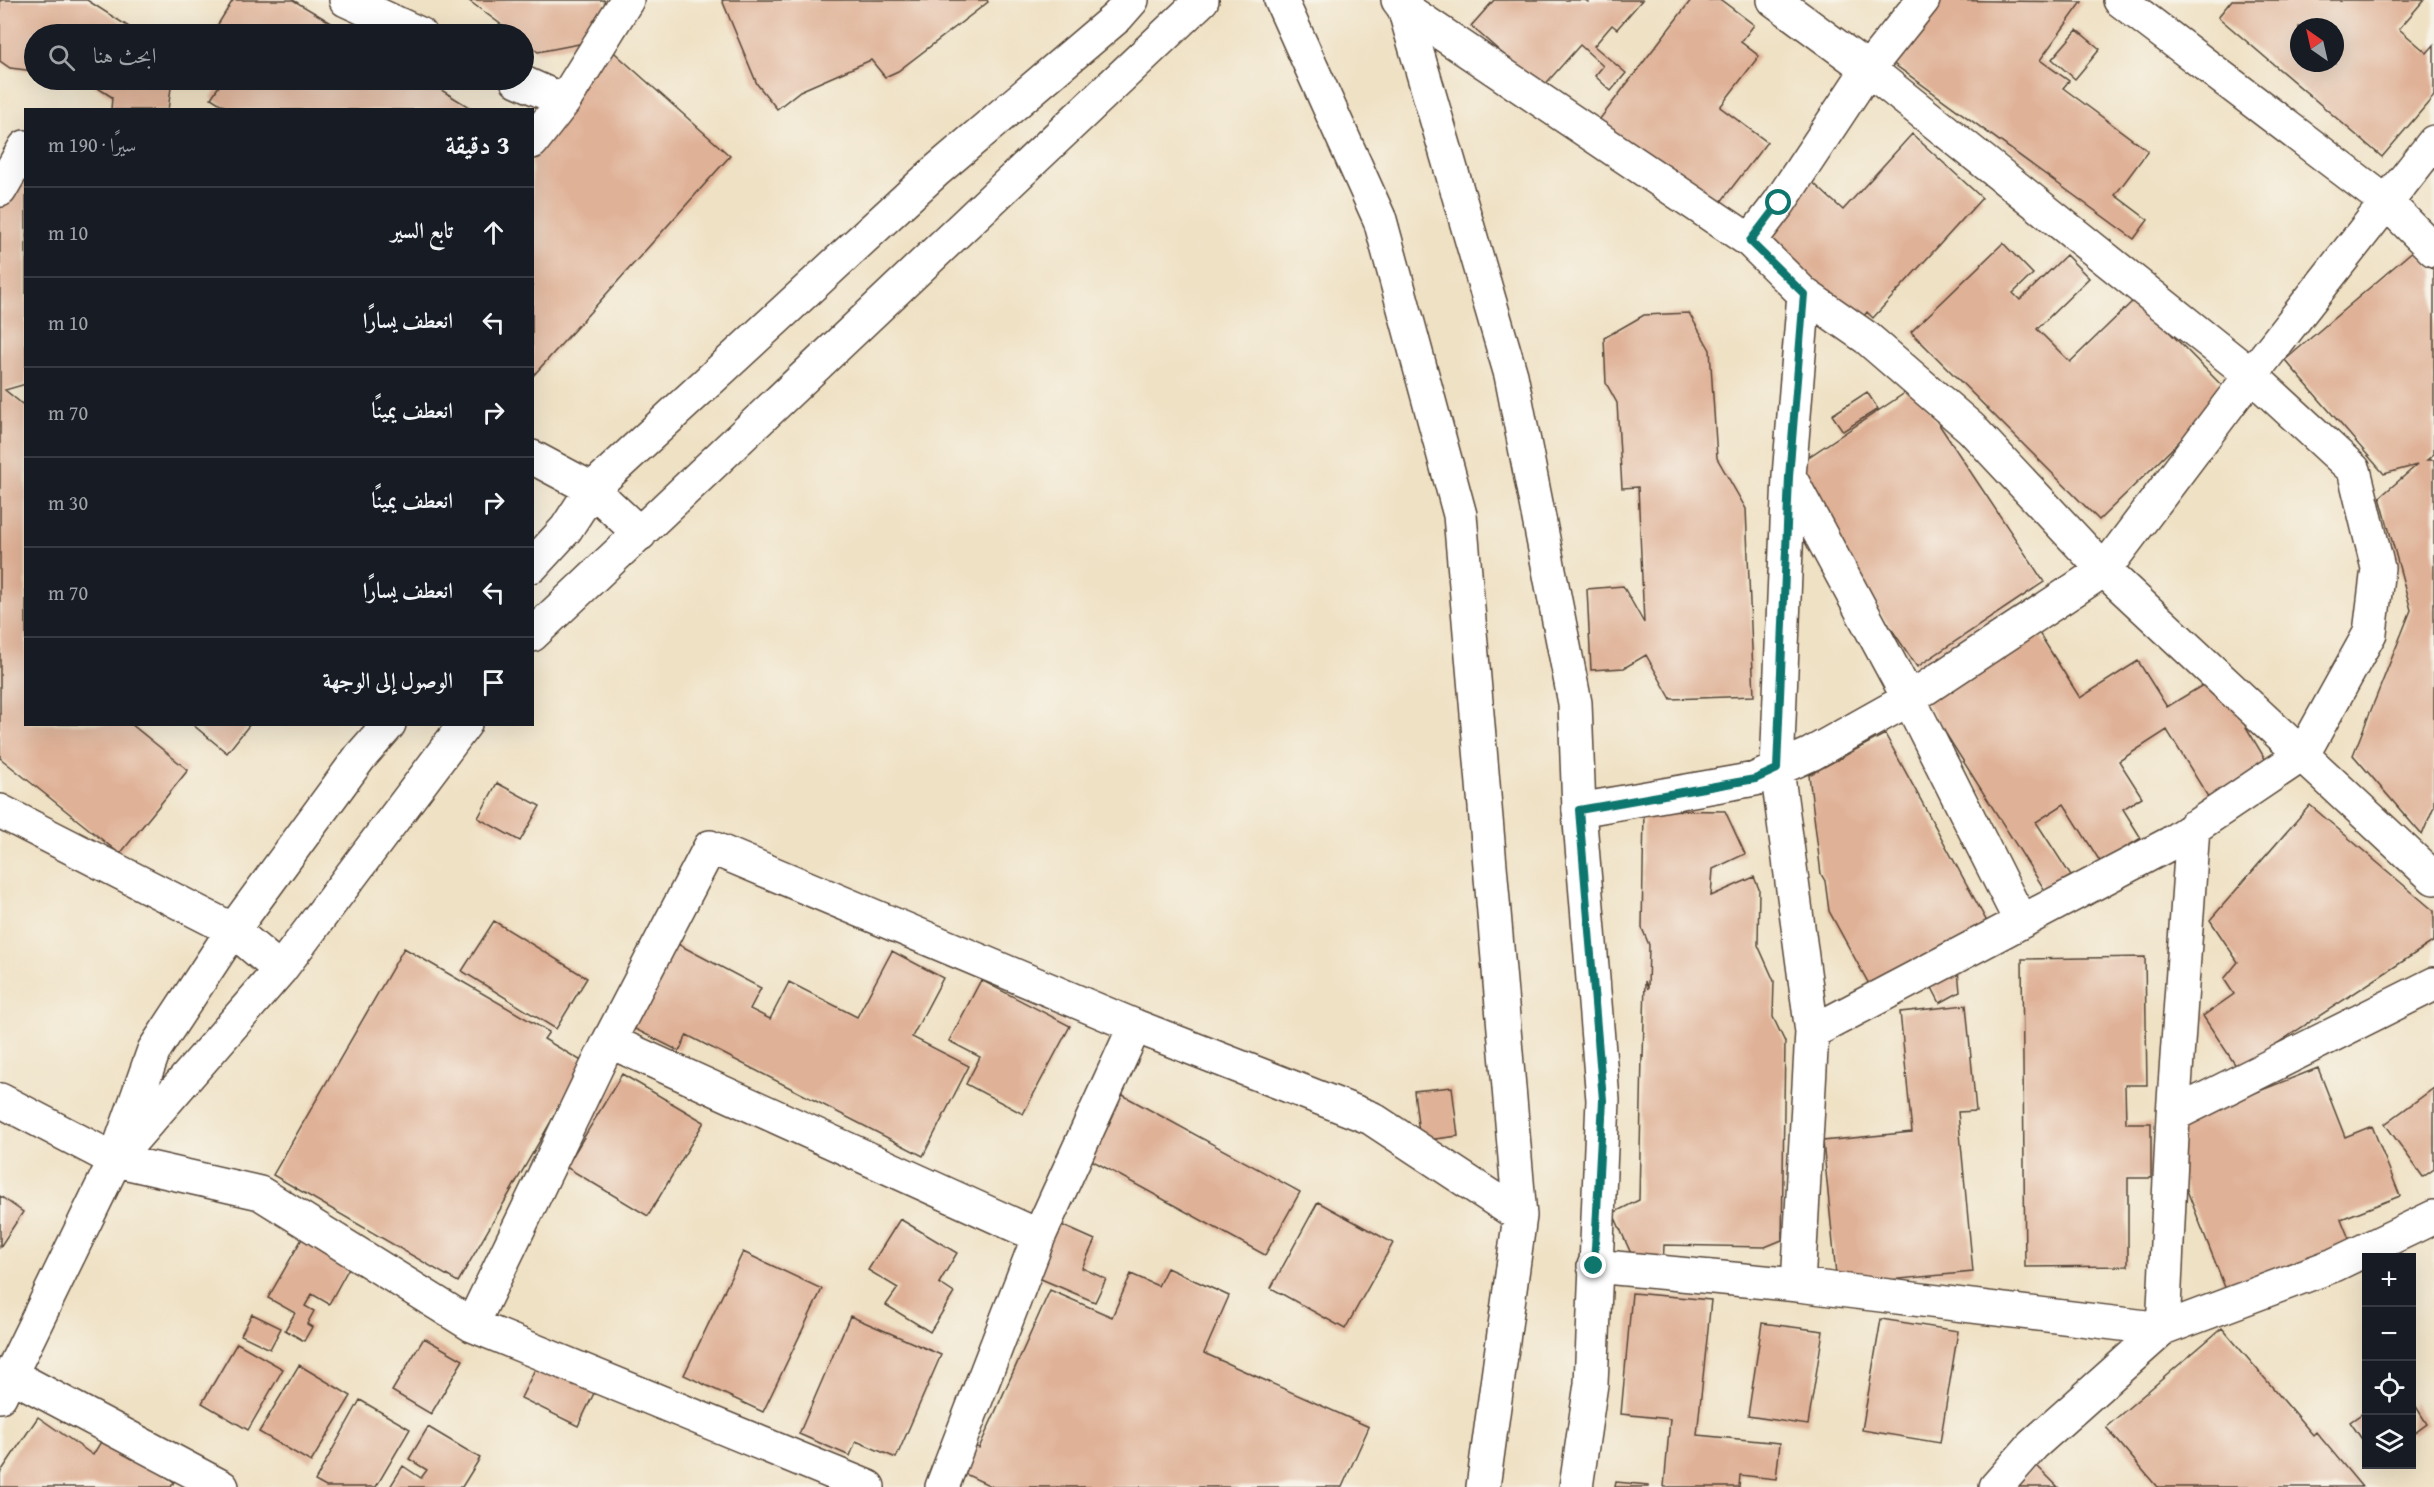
<!DOCTYPE html>
<html lang="ar">
<head>
<meta charset="utf-8">
<style>
	body { margin:0; font-family:"Gentium Book Plus",Amiri,serif; background:#20242c; color:#f1f3f6; direction:rtl }
	.controls { position:absolute; right:18px; bottom:18px; display:grid; overflow:hidden; border-radius:0px; box-shadow:0 6px 24px #0002 }
	.controls button { width:54px; height:54px; display:grid; place-items:center; padding:0; border:0; border-bottom:2px solid #363941; background:#171b24; color:#f1f3f6; font:30px sans-serif }
	.compass { position:absolute; left:2290px; top:18px; width:54px; height:54px; border-radius:50%; background:#171b24; box-shadow:0 6px 24px #0002; rotate:326deg }
	.stop { position:absolute; width:18px; height:18px; margin:-14px; border:4px solid #0f766e; border-radius:50%; background:#fff }
	.stop.end { background:#0f766e; border-color:#fff; box-shadow:0 2px 6px #0008 }
	.list { margin:0; padding:0; list-style:none }
	h2 { display:flex; justify-content:space-between; align-items:center; height:78px; margin:0; padding:0 24px; font-size:26px }
	h2 small { font-size:20px; font-weight:400; color:#9ea1a6 }
	.list li { display:grid; grid-template-columns:39px 1fr auto; gap:18px; align-items:center; box-sizing:border-box; height:90px; padding:0 24px; border-top:2px solid #363941 }
	.list b { display:block; font-size:22px; white-space:nowrap }
	.list em { font-size:20px; font-style:normal; color:#9ea1a6 }
	.icon { flex:none; width:33px; height:33px; fill:none; stroke:currentColor; stroke-width:2; stroke-linecap:round; stroke-linejoin:round }
	.map { position:relative; flex:none; width:2434px; height:1487px; overflow:hidden; direction:ltr }
	.search { position:absolute; background:#171b24; box-shadow:0 6px 24px #0002; left:24px; top:24px; width:510px; height:66px; display:flex; align-items:center; gap:15px; box-sizing:border-box; padding:0 21px; border-radius:33px; color:#9ea1a6; font-size:22px }
	.panel { position:absolute; background:#171b24; box-shadow:0 6px 24px #0002; left:24px; top:108px; width:510px; height:618px; border-radius:0px; direction:rtl }
	.map>svg:first-child { display:block }
	.building { fill:#dfb196; fill-rule:evenodd }
	.lines { fill:none; stroke-linecap:round; stroke-linejoin:round }
	.minor-casing { stroke:#564537; stroke-width:36 }
	.major-casing { stroke:#564537; stroke-width:36 }
	.minor { stroke:#fff; stroke-width:33 }
	.major { stroke:#fff; stroke-width:33 }
	.route { stroke:#0f766e; stroke-width:8 }
</style>
</head>
<body>
<div class="map">
<svg width="2434" height="1487" viewBox="0 0 2434 1487">
	<rect width="100%" height="100%" fill="#f7f3e8"/>
	<filter id="ink" filterUnits="userSpaceOnUse"><feTurbulence type="fractalNoise" baseFrequency=".0167" numOctaves="2"/><feDisplacementMap in="SourceGraphic" scale="12" xChannelSelector="R" yChannelSelector="G"/><feConvolveMatrix kernelMatrix="1 2 1 2 8 2 1 2 1" color-interpolation-filters="sRGB"/></filter>
	<filter id="wash" filterUnits="userSpaceOnUse"><feTurbulence type="fractalNoise" baseFrequency=".008" numOctaves="4" result="noise"/><feDisplacementMap in="SourceGraphic" scale="24" xChannelSelector="R" yChannelSelector="G"/><feGaussianBlur stdDeviation="1.35" result="paint"/><feColorMatrix in="noise" values="0 0 0 0 0 0 0 0 0 0 0 0 0 0 0 0 0 1.4 0 .05"/><feComposite in="paint" operator="in"/></filter>
	<g filter="url(#wash)">
		<rect width="100%" height="100%" fill="#efe1c4"/>
		<g id="blocks">
			<!-- building -->
			<path class="building" d="M0 0H87L140 34H34V71L10 68 0 61Z
				M233 0H293L350 34H212Z
				M468 0H604L607 13 584 43 538 52 524 41V34H514Z
				M722 0H987L988 2 898 71 885 77 871 60 800 91 777 109 757 84Z
				M1494 0H1585L1588 2 1590 0H1642L1617 29 1612 25 1594 46 1626 73 1611 91 1595 76 1603 66 1580 45 1542 88 1471 26Z
				M1691 0H1721L1754 25 1741 42 1759 56 1720 107 1767 142 1714 211 1596 124Z
				M1914 0 2082 2 2040 60 2069 81 2063 88 2148 151 2115 195 2148 220 2134 239 1876 51Z
				M2232 0H2424L2399 29 2427 53 2434 45V96L2382 157 2218 17ZM2299 27H2335V63H2299Z
				M2077 30 2100 49 2075 79 2052 59Z
				M607 46 730 156 532 377V128Z
				M85 80H172L168 110H111L112 97Z
				M223 80H425L474 110H230L211 98Z
				M1912 134 1982 198 1873 318 1867 312 1859 322 1761 232 1809 179 1843 210Z
				M26 139V384L5 390 26 407V724H131L188 770 120 854 0 758V171Z
				M2003 243 2033 274 2013 293 2020 300 2066 255 2089 278 2037 329 2070 362 2136 298 2229 393 2099 520 1911 332Z
				M2415 249 2434 271V454L2427 460H2434V806L2422 835 2353 755 2411 610 2380 497 2417 465 2384 474 2285 360Z
				M1689 313 1710 350 1717 458 1746 509 1754 696 1671 699 1646 655 1624 668 1591 670 1587 589 1623 586 1644 623 1638 487 1622 488 1617 403 1606 383 1604 338 1644 315Z
				M1914 387 2044 582 1917 667 1786 472Z
				M1867 392 1878 409 1843 431 1832 415Z
				M2034 625 2080 698 2138 661 2167 707 2216 677 2279 782 2221 818 2167 730 2119 761 2142 797 2123 809 2141 838 2101 863 2064 804 2036 822 2071 876 2046 892 1922 696Z
				M192 724H250L227 753Z
				M1885 734 1986 920 1989 942 1957 959 1960 992 1940 1003 1929 982 1870 986 1829 911 1825 881 1821 874 1809 775Z
				M497 783 540 806 520 841 478 818Z
				M2310 805 2434 911V941L2238 1069 2203 1016 2234 994 2224 979 2238 962 2210 920Z
				M1644 810 1725 811 1745 854 1713 869 1711 896 1754 877 1759 889 1758 945 1774 981 1773 1017 1785 1042 1782 1240 1765 1247 1664 1245 1663 1266 1637 1267 1613 1213 1639 1200 1642 1055 1643 1058 1645 981 1648 989 1649 945 1642 928Z
				M494 921 587 978 556 1029 462 971Z
				M672 941 761 988 750 1009 770 1019 789 982 857 1017 892 951 943 978 912 1037 969 1066 923 1156 687 1035 679 1051 629 1026Z
				M404 948 549 1032 544 1039 585 1063 458 1282 273 1175Z
				M2145 957 2147 1085H2125L2126 1123H2151V1178H2128V1266L2025 1267 2022 959Z
				M981 980 1070 1026 1023 1114 966 1084 980 1057 949 1041Z
				M1966 1005 1976 1111 1958 1112 1973 1272 1837 1285 1823 1141 1912 1132 1900 1012Z
				M2318 1068 2345 1137 2372 1126 2400 1196 2341 1219 2352 1246 2228 1295 2163 1129Z
				M622 1074 704 1122 648 1216 566 1167Z
				M1108 1087 1300 1192 1265 1255 1073 1150Z
				M1452 1087 1458 1136 1420 1141 1414 1091Z
				M2434 1088V1169L2423 1177 2385 1124Z
				M0 1196 23 1212 0 1247Z
				M1318 1202 1393 1243 1345 1329 1271 1288Z
				M900 1219 957 1253 939 1283 954 1293 930 1332 886 1305 898 1288 868 1270Z
				M1050 1220 1095 1240 1082 1268 1106 1279 1095 1302 1027 1273Z
				M303 1237 351 1264 329 1304 312 1294 305 1306 314 1311 307 1324 312 1327 304 1341 285 1330 295 1313 268 1298Z
				M743 1252 822 1289 763 1412 684 1375Z
				M1167 1268 1229 1296 1204 1353 1369 1427 1342 1487H993L950 1467 962 1441 979 1448 1050 1290 1112 1317 1131 1274 1158 1286Z
				M1632 1293 1711 1300 1697 1435 1780 1443 1776 1479 1740 1475 1739 1487H1664L1670 1419 1621 1414Z
				M252 1314 281 1328 270 1349 241 1335Z
				M850 1316 941 1355 896 1458 856 1441 850 1456 799 1434Z
				M1881 1319 1958 1331 1940 1443 1862 1430Z
				M1762 1323 1823 1331 1808 1425 1748 1416Z
				M2222 1328 2313 1435 2316 1432 2362 1487H2157L2106 1427Z
				M424 1338 463 1360 431 1414 392 1391Z
				M237 1343 283 1369 248 1430 202 1403Z
				M538 1363 595 1391 578 1426 521 1398Z
				M299 1365 351 1396 311 1462 259 1432Z
				M360 1400 410 1429 376 1487H326L315 1481Z
				M2412 1400 2427 1424 2412 1435Z
				M2366 1411V1445L2350 1422Z
				M38 1417 93 1455 105 1435 174 1482 171 1487H0V1473Z
				M428 1427 480 1458 462 1487H390L403 1466 421 1478 427 1470 409 1459Z
				M2036 1465 2058 1487H2014Z
				M1616 1482 1648 1485V1487H1615Z"/>
		</g>
	</g>
	<g filter="url(#ink)">
		<use href="#blocks" fill-opacity="0" stroke="#564537" stroke-width="1.5"/>
		<g class="lines">
			<!-- minor casing -->
			<g class="minor-casing">
				<path id="minor" d="M346 0 420 34
					M1281 0 1380 220 1460 515 1520 1216
					M1774 0 1868 69 2251 375 2354 470 2378 568 2370 633 2303 754 2171 843 1812 1032
					M2120 0 2386 202 2434 250
					M1404 8 1750 241 1804 294 1867 338 1971 428 2104 570 2434 878
					M517 80 564 101
					M532 142 564 101 627 0
					M0 190 25 147
					M1750 241 1779 203 1868 69 1923 0
					M1804 294 1789 476 1909 699 2020 920
					M532 457 592 489 640 534
					M1789 476 1777 769 1812 1032 1798 1285
					M532 566 566 529 592 489 936 171 1117 17 1132 0
					M532 635 1202 0
					M389 724 360 757 233 930 154 1050 115 1160 280 970 465 724
					M1579 810 1755 779 1811 754 1909 699 2104 570 2251 375 2434 142
					M0 811 233 930 280 970
					M609 1041 1039 1236
					M0 1100 115 1160
					M2173 1115 2434 984
					M1594 1266 1798 1285 2163 1329 2173 1115 2193 827
					M472 1325 609 1041 710 847 1135 1026 1371 1118 1520 1216 1483 1487
					M9 1374 222 1487
					M0 1396 115 1160 260 1193 472 1325 868 1487
					M942 1487 1039 1236 1135 1026
					M1996 1487 2033 1445 2163 1329 2334 1265 2434 1217"/>
			</g>
			<!-- major casing -->
			<g class="major-casing">
				<path id="major" d="M1398 0 1404 8 1511 375 1575 703 1579 810 1603 1100 1591 1384 1576 1487"/>
			</g>
			<!-- minor -->
			<use href="#minor" class="minor"/>
			<!-- major -->
			<use href="#major" class="major"/>
		</g>
	</g>
	<g class="lines" filter="url(#ink)">
		<!-- route -->
		<path class="route" d="M1594 1266 1603 1100 1579 810 1755 779 1777 769 1789 477 1804 294 1750 241 1779 203"/>
	</g>
</svg>
<div class="controls">
<button>+</button>
<button>−</button>
<button><svg class="icon" aria-label="locate" viewBox="0 0 24 24"><circle cx="12" cy="12" r="6"/><path d="M12 2v4M12 18v4M2 12h4M18 12h4"/></svg></button>
<button><svg class="icon" aria-label="layers" viewBox="0 0 24 24"><path d="M12 4l9 5-9 5-9-5zM3 14l9 5 9-5"/></svg></button>
</div>
<svg class="compass" viewBox="-18 -18 36 36"><path d="M0-13l5 13h-10z" fill="#e53935"/><path d="M0 13l5-13h-10z" fill="#9ea1a6"/></svg>
<div class="stop" style="left:1779px;top:203px"></div>
<div class="stop end" style="left:1594px;top:1266px"></div>
<div class="search"><svg class="icon" aria-label="search" viewBox="0 0 24 24"><circle cx="10" cy="10" r="6"/><path d="M15 15l6 6"/></svg>ابحث هنا</div>
<section class="panel">
<h2>3 دقيقة<small>سيرًا · 190 m</small></h2>
<ul class="list">
<li><svg class="icon" aria-label="ahead" viewBox="0 0 24 24"><path d="M12 20V5M6 11l6-6 6 6"/></svg><div><b>تابع السير</b></div><em>10 m</em></li>
<li><svg class="icon" aria-label="left" viewBox="0 0 24 24"><path d="M17 20v-9H6M10 6l-5 5 5 5"/></svg><div><b>انعطف يسارًا</b></div><em>10 m</em></li>
<li><svg class="icon" aria-label="right" viewBox="0 0 24 24"><path d="M7 20v-9h11M14 6l5 5-5 5"/></svg><div><b>انعطف يمينًا</b></div><em>70 m</em></li>
<li><svg class="icon" aria-label="right" viewBox="0 0 24 24"><path d="M7 20v-9h11M14 6l5 5-5 5"/></svg><div><b>انعطف يمينًا</b></div><em>30 m</em></li>
<li><svg class="icon" aria-label="left" viewBox="0 0 24 24"><path d="M17 20v-9H6M10 6l-5 5 5 5"/></svg><div><b>انعطف يسارًا</b></div><em>70 m</em></li>
<li><svg class="icon" aria-label="arrive" viewBox="0 0 24 24"><path d="M6 21V4h12l-3 4 3 4H6"/></svg><div><b>الوصول إلى الوجهة</b></div></li>
</ul>
</section>
</div>
</body>
</html>
